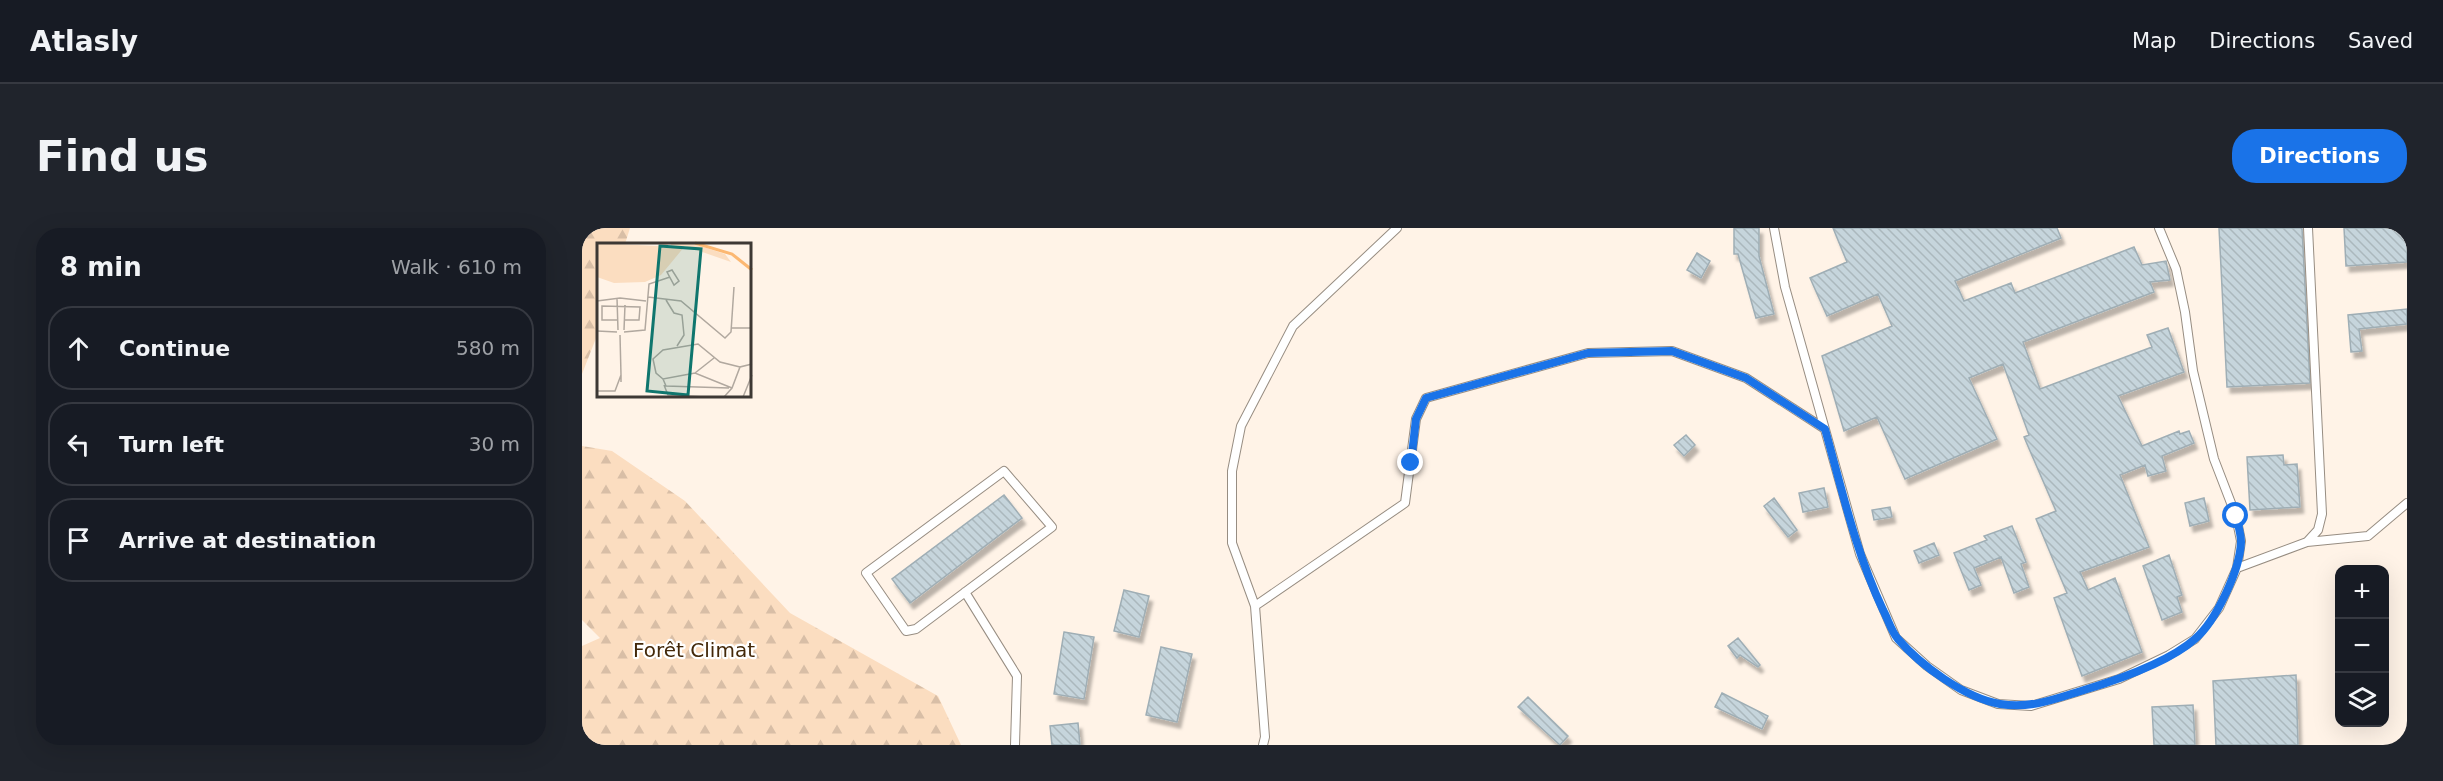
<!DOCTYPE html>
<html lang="en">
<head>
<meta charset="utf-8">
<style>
	body { margin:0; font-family:"DejaVu Sans",sans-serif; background:#20242c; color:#f1f3f6 }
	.controls { position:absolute; right:18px; bottom:18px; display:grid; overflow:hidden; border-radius:12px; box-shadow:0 6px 24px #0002 }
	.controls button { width:54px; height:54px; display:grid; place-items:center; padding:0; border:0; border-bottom:2px solid #363941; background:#171b24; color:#f1f3f6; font:30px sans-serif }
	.stop { position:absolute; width:18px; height:18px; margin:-14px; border:4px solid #1a73e8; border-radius:50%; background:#fff }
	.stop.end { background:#1a73e8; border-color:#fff; box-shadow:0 2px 6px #0008 }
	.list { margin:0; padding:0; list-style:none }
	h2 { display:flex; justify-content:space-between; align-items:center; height:78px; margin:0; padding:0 24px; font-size:26px }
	h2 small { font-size:20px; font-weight:400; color:#9ea1a6 }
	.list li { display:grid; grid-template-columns:39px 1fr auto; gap:18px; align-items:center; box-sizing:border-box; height:84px; margin:0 12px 12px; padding:0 12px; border:2px solid #363941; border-radius:24px }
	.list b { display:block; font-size:22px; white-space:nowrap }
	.list em { font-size:20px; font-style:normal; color:#9ea1a6 }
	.icon { flex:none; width:33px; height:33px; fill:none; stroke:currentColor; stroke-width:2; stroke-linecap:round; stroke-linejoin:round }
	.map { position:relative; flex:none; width:1825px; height:517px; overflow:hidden; border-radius:24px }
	header { display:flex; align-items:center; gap:36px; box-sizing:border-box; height:84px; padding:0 30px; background:#171b24; border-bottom:2px solid #363941 }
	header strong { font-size:28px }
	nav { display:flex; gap:33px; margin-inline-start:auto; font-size:21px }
	.intro { display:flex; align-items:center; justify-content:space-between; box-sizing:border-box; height:144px; padding:0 36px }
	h1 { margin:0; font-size:42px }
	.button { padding:15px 27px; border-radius:24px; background:#1a73e8; color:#fff; font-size:21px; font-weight:700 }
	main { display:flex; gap:36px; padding:0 36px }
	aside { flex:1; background:#171b24; border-radius:24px; box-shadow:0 6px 24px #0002 }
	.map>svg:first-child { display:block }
	.forest { fill:url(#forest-firs) }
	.building { fill:url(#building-back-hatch); stroke:#9faeb5; stroke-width:1.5; filter:url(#shadow) }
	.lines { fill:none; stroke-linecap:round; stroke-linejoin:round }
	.service-casing { stroke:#978d82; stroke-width:10 }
	.service { stroke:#fff; stroke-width:8 }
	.route { stroke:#1a73e8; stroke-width:8 }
	.labels { text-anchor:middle; stroke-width:4.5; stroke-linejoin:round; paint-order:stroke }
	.park-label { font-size:20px; fill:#432809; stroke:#fff }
	.inset-river { fill:none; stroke:#fcb872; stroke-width:3 }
	.inset-road { fill:none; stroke:#b1a89f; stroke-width:1.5 }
	.view { fill:#0f766e; fill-opacity:0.15; stroke:#0f766e; stroke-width:3 }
	.inset-edge { fill:none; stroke:#3d3834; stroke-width:3 }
</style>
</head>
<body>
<header>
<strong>Atlasly</strong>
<nav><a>Map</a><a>Directions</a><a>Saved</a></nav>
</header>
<div class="intro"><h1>Find us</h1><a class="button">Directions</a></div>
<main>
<aside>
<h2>8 min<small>Walk · 610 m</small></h2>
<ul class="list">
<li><svg class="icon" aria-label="ahead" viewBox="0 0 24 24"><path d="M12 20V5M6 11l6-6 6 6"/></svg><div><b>Continue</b></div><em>580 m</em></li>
<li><svg class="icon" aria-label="left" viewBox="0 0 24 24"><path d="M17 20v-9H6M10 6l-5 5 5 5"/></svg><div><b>Turn left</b></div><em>30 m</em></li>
<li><svg class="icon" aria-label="arrive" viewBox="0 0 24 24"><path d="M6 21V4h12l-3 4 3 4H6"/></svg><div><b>Arrive at destination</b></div></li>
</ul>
</aside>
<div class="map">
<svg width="1825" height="517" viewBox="0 0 1825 517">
	<defs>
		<pattern id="forest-firs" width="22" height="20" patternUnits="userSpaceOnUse" patternTransform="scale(1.5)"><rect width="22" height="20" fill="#fbddc0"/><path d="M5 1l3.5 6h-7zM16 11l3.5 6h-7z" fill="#d8bea6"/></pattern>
		<pattern id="building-back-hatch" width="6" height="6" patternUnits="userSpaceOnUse" patternTransform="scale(1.5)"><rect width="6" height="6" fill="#c6d5dc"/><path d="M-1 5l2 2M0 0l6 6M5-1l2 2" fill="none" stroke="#abb8bd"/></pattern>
		<filter id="shadow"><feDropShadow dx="3.5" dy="6" stdDeviation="1.5" flood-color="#0004"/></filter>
	</defs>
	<rect width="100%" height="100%" fill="#fff3e7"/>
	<!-- forest -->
	<path class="forest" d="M0 0H48L43 16H16V105L0 146Z
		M0 218 30 223 103 273 208 385 356 468 379 517H0V418L18 410 0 392Z"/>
	<!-- building -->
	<path class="building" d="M1152 0H1177V28L1192 86 1174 90 1156 26H1152Z
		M1251 0H1475L1479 10 1373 53 1382 73 1429 55 1433 65 1552 19 1560 37 1584 33 1588 52 1568 54 1572 64 1441 114 1458 161 1570 119 1565 107 1586 100 1602 144 1536 168 1560 218 1597 203 1598 206 1607 203 1612 215 1580 228 1584 243 1566 248 1563 237 1538 247 1567 319 1498 344 1506 362 1533 350 1560 424 1500 448 1472 370 1485 365 1454 291 1474 283 1442 209 1447 207 1421 136 1387 150 1415 211 1323 251 1295 189 1262 203 1240 128 1310 98 1296 66 1245 88 1228 50 1265 34Z
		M1637 0H1720L1728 155 1645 159Z
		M1762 0H1825V34L1764 38Z
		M1115 25 1128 33 1119 50 1105 42Z
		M1825 81V96L1777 101 1780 123 1769 124 1766 87Z
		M1104 207 1113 217 1102 228 1092 217Z
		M1701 227 1702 237 1715 236 1718 279 1668 282 1665 229Z
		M1242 260 1246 279 1221 284 1217 265Z
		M422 267 440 290 328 375 310 351Z
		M1192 270 1215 302 1206 309 1182 278Z
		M1622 270 1627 293 1608 298 1603 275Z
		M1308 279 1310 289 1292 292 1290 282Z
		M1430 298 1444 334 1439 336 1447 359 1432 365 1419 329 1392 340 1399 357 1387 362 1372 325 1405 312 1402 308Z
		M1352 315 1357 327 1337 335 1332 323Z
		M1587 327 1600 367 1595 369 1600 384 1580 392 1561 338Z
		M542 362 567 368 557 409 532 403Z
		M482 404 512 409 502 471 472 466Z
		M1156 410 1178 437 1176 439 1158 427 1155 430 1146 418Z
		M579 419 610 426 595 494 564 487Z
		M1714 447 1716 517H1634L1631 453Z
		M1140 465 1186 488 1180 501 1133 479Z
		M946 469 986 508 978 517 936 479Z
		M1611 477 1613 517H1572L1570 479Z
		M496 495 498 517H470L468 498Z"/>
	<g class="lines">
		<!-- service casing -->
		<g class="service-casing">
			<path id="service" d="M1192 0 1203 59 1278 326 1314 410 1345 438 1379 462 1416 476 1449 478 1537 451 1587 427 1613 411 1637 380 1655 340 1659 313 1654 288 1632 231 1611 143 1603 84 1594 41 1577 0
				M422 243 470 299 334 401 324 403 284 345Z
				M1725 314 1786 308 1825 275
				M1655 340 1725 314 1736 302 1740 286 1726 0
				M383 364 435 448 433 517
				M673 378 823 275 834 191 844 170 1006 125 1090 123 1164 150 1243 201
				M681 517 683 509 673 378 650 315V243L659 198 711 98 815 0"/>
		</g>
		<!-- service -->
		<use href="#service" class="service"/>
	</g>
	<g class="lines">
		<!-- route -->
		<path class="route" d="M829 235 834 191 844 170 1006 125 1090 123 1164 150 1243 201C1260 262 1274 325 1301 382 1306 391 1309 403 1316 411 1338 437 1383 470 1418 476 1449 481 1473 471 1502 462 1535 452 1587 434 1613 411 1634 393 1658 342 1659 314 1659 306 1656 296 1654 288"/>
	</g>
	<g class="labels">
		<!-- park labels -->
		<g class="park-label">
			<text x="112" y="429">Forêt Climat</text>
		</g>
	</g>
	<!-- overview -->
	<g transform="translate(15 15)">
		<rect width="154" height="154" fill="#fff3e7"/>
		<path d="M0 0 60 3 70 0 72 5 75 0H94L128 11 134 19 88 3 64 32 48 39 17 40 0 34Z" fill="#fbddc0"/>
		<path class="inset-river" d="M98 0 135 11 155 27"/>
		<path class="inset-road" d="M75 27 82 38 77 42 70 29ZM51 54 84 58 128 95 134 89 137 44M20 55 21 87M69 57 77 70 85 72 87 92 80 103M0 58 23 55 49 58M20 77H5V63L43 64 42 77H28M134 85H155M27 87 28 62M0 88 20 89M27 89 48 87 52 41 73 34M23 92 24 132M98 130 117 115M66 136 69 143 132 145M67 142 71 152 108 154M135 145 98 130 66 136 59 130 56 116 66 107 101 101 123 119 143 124M0 148H18L24 132V139M127 154 135 145 143 124 155 121M146 154 155 132"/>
		<path class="view" d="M63 3 104 6 91 152 50 148Z"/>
		<rect width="154" height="154" class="inset-edge"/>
	</g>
</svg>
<div class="controls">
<button>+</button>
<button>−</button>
<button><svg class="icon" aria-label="layers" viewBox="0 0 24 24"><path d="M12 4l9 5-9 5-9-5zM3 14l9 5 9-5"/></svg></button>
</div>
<div class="stop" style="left:1654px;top:288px"></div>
<div class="stop end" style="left:829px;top:235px"></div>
</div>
</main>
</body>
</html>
